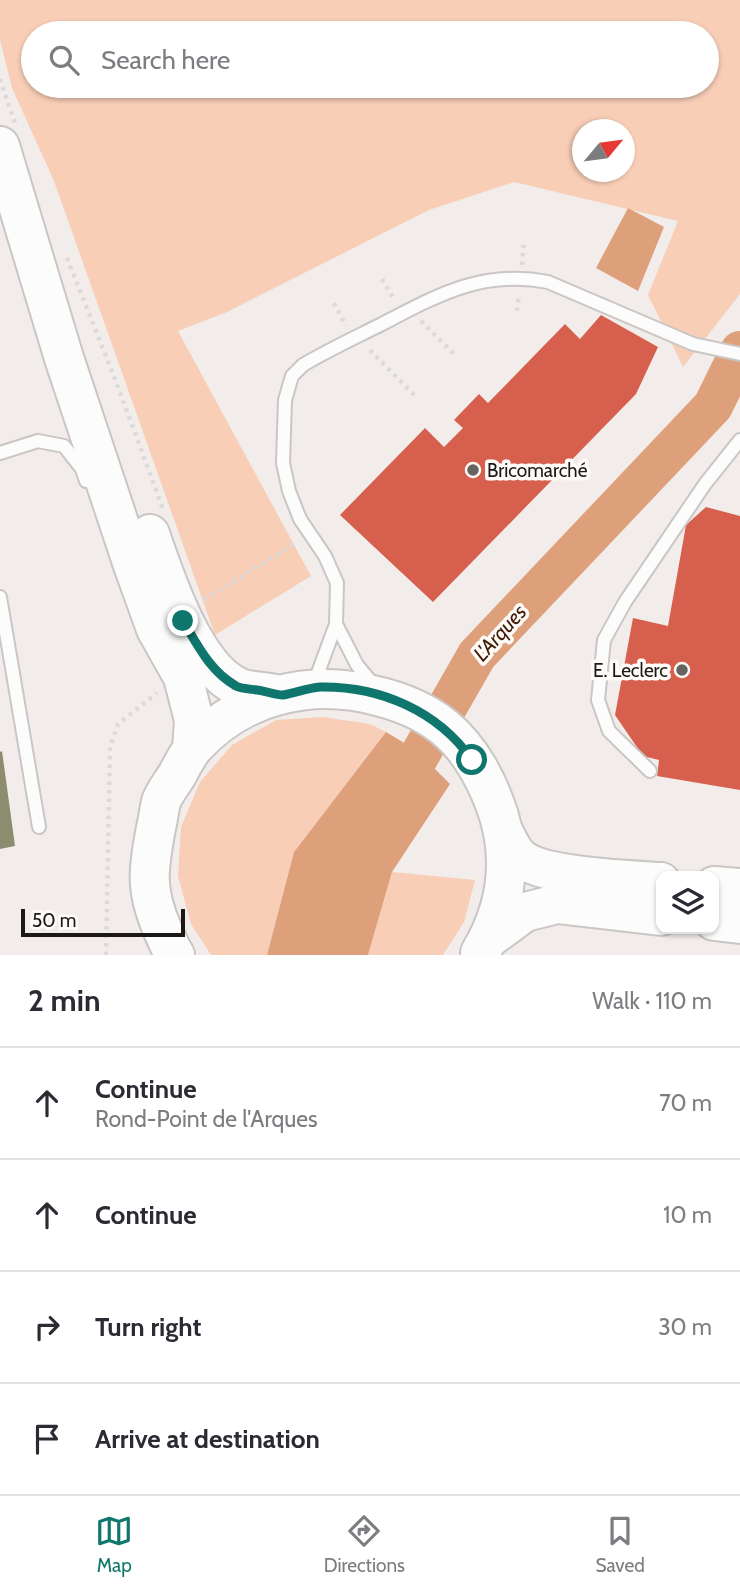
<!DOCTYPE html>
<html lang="en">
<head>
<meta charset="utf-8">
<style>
	body { margin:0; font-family:Cabin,sans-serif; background:#f7f7f7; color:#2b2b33 }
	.controls { position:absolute; right:21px; bottom:21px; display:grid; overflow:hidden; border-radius:14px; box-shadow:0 2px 5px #0004 }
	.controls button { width:63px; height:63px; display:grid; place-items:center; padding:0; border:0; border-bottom:2px solid #e1e1e2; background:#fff; color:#2b2b33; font:35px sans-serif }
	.compass { position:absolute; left:572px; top:119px; width:63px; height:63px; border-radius:50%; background:#fff; box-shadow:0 2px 5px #0004; rotate:61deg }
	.scale { position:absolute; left:21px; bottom:18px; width:164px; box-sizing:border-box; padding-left:7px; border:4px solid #1c1816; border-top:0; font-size:19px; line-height:24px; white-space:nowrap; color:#1c1816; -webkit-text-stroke:5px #fffbf9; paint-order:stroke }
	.stop { position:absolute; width:21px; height:21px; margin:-16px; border:5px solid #0f766e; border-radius:50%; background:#fff }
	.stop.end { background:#0f766e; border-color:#fff; box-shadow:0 2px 7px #0008 }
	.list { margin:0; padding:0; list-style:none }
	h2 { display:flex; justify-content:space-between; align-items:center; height:91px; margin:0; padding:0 28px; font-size:30px }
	h2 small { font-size:23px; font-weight:400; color:#7c7c81 }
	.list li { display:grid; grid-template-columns:46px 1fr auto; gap:21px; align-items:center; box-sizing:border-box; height:112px; padding:0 28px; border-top:2px solid #e1e1e2 }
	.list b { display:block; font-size:26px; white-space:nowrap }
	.list p { margin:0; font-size:23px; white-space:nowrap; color:#7c7c81 }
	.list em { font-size:23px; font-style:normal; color:#7c7c81 }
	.icon { flex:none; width:38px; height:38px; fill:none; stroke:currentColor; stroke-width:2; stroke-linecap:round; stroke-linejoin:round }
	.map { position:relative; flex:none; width:740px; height:955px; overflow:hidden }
	.search { position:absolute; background:#fff; box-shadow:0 2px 5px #0004; left:21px; right:21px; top:21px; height:77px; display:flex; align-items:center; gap:18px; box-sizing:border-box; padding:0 24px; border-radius:38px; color:#7c7c81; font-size:26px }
	.sheet { height:539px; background:#fff }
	nav { display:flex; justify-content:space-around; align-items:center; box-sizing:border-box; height:98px; border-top:2px solid #e1e1e2; background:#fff; font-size:19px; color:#7c7c81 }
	nav a { display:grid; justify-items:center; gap:4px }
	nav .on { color:#0f766e }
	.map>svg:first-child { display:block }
	.green { fill:#f8ceb7; fill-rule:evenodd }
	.water { fill:#dea07b }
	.shops { fill:#d6604d }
	.industry { fill:#8c8c6e }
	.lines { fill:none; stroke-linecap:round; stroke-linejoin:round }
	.river { stroke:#dea07b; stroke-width:40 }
	.lane-casing { stroke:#cac6c4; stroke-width:16 }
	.primary-casing { stroke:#cac6c4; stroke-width:42 }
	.highway-casing { stroke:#cac6c4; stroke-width:42 }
	.path { stroke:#dcdad9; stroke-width:4.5; stroke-dasharray:3.5 5; stroke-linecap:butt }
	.lane { stroke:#fdfcfc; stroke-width:12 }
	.primary { stroke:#fdfcfc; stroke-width:38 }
	.highway { stroke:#fdfcfc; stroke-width:38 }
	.route { stroke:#0f766e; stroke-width:9 }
	.poi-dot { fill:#676360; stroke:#fffbf9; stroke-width:2.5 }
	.labels { text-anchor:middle; stroke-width:7; stroke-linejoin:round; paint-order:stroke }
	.poi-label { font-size:19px; fill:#1c1816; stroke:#fffbf9; text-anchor:start }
	.water-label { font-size:21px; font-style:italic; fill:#411e08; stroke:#fffbf9 }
</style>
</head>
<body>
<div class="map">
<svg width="740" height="955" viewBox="0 0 740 955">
	<rect width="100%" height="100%" fill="#f2edea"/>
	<!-- green -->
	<path class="green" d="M0 0H740V294L683 367 648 295 678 221 514 182 429 210 227 312 178 331 311 576 215 635 54 181 12 88 0 40ZM33 33H707V86H33ZM582 130H624V172H582Z
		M323 717 370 724 386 732 294 852 267 955H211L191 924 178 876 181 827 200 782 232 745 276 720Z
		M392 872 475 880 464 922 443 955H368Z"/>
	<!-- water -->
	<path class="water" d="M628 208 664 227 638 291 596 268Z
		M386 732 416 750 450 784 392 872 368 955H267L294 852Z"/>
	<!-- shops -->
	<path class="shops" d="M601 315 658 347 636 394 433 602 340 515 425 428 444 447 463 428 454 420 479 394 488 403 565 324 580 339Z
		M706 507 740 516V790L657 776 659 760 643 756 615 715 633 618 668 626 686 525Z"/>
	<!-- industry -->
	<path class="industry" d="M2 751 15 846 0 849V752Z"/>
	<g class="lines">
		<!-- river -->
		<path class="river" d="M394 800 477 655 713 406 740 351"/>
		<!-- lane casing -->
		<g class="lane-casing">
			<path id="lane" d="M0 453 38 441 64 446 82 469 86 481
				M0 597 39 827
				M336 624 357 665 373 684
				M318 684 319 670 336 624 337 583 325 556 300 519 289 491 283 463 285 400 292 376 303 365C328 350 354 338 380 325 436 296 482 269 548 282L693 344 740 354
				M650 771 609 731 598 700 604 640 625 602 705 484 740 440"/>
		</g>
		<!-- primary casing -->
		<g class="primary-casing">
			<path id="primary" d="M0 146 64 358 133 565 156 629 183 677 194 720 192 749
				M150 534C165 578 194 667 238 687 245 691 270 692 280 695
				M175 955C170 948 167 939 163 931 145 890 148 871 156 828 158 820 159 810 161 802 164 793 172 783 177 775 182 766 187 755 194 747 241 695 311 678 377 696 402 702 424 711 444 727 471 749 489 784 499 816 513 864 505 911 480 953"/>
		</g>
		<!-- highway casing -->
		<g class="highway-casing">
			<path id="highway" d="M504 833C508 840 512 850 518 856 538 877 630 880 661 882
				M714 886 740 888
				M714 921 740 924
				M488 939 525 912 557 904 661 916"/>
		</g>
		<!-- path -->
		<path class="path" d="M0 79 15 123
			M67 258 115 379 163 509
			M522 265 524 240
			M382 279 394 299
			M334 303 346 326
			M517 311 519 294
			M421 321 457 357
			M370 350 416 397
			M204 600 297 542
			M106 955 110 747 118 724 157 693"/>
		<!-- lane -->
		<use href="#lane" class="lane"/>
		<!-- primary -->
		<use href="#primary" class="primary"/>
		<!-- highway -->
		<use href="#highway" class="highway"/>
	</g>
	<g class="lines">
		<!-- route -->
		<path class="route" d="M183 621C198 646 210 671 236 686 242 689 250 689 257 690 266 691 275 695 283 695 295 693 308 688 320 687 380 686 438 711 472 760"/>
	</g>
	<!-- markers -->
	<g class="poi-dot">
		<circle cx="473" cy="470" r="7"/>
		<circle cx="682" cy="670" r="7"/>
	</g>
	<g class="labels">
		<!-- poi labels -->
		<g class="poi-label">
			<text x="487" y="477">Bricomarché</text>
			<text x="668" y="677" text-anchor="end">E. Leclerc</text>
		</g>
		<!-- water labels -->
		<g class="water-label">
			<text transform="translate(500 633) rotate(-48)" y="7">L'Arques</text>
		</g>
	</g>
</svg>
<div class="controls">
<button><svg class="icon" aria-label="layers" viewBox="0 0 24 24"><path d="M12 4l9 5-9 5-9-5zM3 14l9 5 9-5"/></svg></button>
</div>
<svg class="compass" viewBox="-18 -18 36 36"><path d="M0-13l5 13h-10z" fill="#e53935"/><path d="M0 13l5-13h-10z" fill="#7c7c81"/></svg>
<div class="scale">50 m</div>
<div class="stop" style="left:472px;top:760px"></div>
<div class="stop end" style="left:183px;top:621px"></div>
<div class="search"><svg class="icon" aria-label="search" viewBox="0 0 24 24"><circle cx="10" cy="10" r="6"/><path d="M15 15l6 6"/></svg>Search here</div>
</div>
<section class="sheet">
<h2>2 min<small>Walk · 110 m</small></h2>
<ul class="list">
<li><svg class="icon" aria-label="ahead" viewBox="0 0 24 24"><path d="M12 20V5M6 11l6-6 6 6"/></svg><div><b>Continue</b><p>Rond-Point de l'Arques</p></div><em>70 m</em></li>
<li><svg class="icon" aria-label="ahead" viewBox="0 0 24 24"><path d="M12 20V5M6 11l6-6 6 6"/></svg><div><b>Continue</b></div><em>10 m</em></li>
<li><svg class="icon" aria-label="right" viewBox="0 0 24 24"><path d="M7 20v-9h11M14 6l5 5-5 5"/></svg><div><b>Turn right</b></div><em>30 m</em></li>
<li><svg class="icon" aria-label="arrive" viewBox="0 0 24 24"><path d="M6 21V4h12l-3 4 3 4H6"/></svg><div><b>Arrive at destination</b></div></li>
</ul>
</section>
<nav>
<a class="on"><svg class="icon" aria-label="map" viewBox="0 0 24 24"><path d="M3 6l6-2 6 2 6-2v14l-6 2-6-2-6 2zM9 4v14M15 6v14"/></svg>Map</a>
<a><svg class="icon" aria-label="directions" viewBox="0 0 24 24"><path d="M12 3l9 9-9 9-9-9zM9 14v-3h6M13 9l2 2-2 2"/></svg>Directions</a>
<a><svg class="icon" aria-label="saved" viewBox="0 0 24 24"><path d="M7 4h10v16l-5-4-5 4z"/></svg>Saved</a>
</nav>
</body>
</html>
